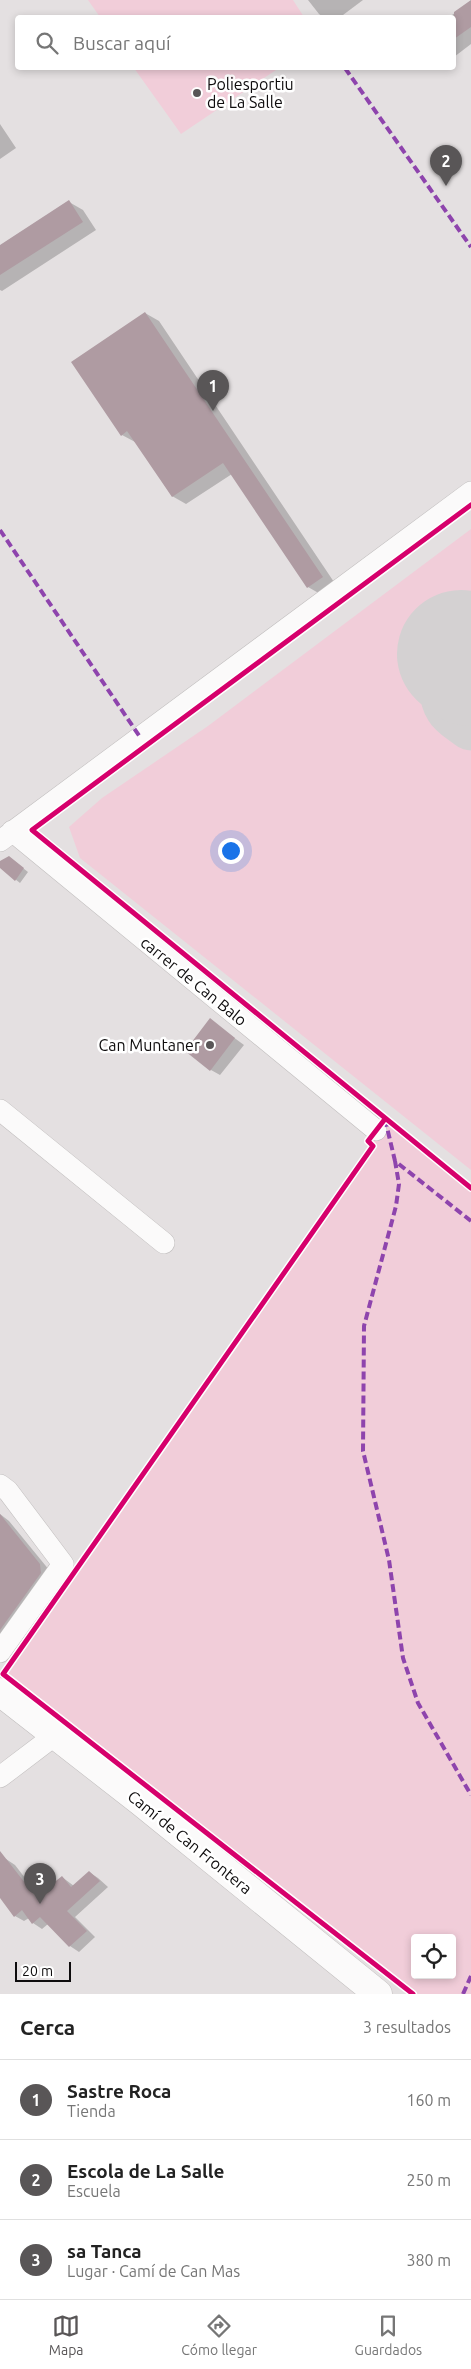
<!DOCTYPE html>
<html lang="es">
<head>
<meta charset="utf-8">
<style>
	body { margin:0; font-family:Ubuntu,sans-serif; background:#f2f2f2; color:#222 }
	.controls { position:absolute; right:15px; bottom:15px; display:grid; overflow:hidden; border-radius:5px; box-shadow:0 2px 8px #0003 }
	.controls button { width:45px; height:45px; display:grid; place-items:center; padding:0; border:0; border-bottom:1px solid #e0e0e0; background:#fff; color:#222; font:25px sans-serif }
	.scale { position:absolute; left:15px; bottom:12px; width:56px; box-sizing:border-box; padding-left:5px; border:2px solid #0e0c0d; border-top:0; font-size:14px; line-height:18px; white-space:nowrap; color:#0e0c0d; -webkit-text-stroke:4px #fff; paint-order:stroke }
	.you { position:absolute; left:230px; top:850px; width:18px; height:18px; margin:-12px; border:4px solid #fff; border-radius:50%; background:#1a73e8; box-shadow:0 0 0 8px #1a73e833 }
	.badge { display:grid; place-items:center; width:32px; height:32px; border-radius:50%; background:#595657; color:#fff; font-size:16px; font-weight:700 }
	.pin { position:absolute; translate:-50% -41px; filter:drop-shadow(0 1px 2px #0008) }
	.pin::after { content:''; position:absolute; top:26px; width:18px; height:15px; background:inherit; clip-path:polygon(0 0,100% 0,50% 100%) }
	.list { margin:0; padding:0; list-style:none }
	h2 { display:flex; justify-content:space-between; align-items:center; height:65px; margin:0; padding:0 20px; font-size:21px }
	h2 small { font-size:16px; font-weight:400; color:#767676 }
	.list li { display:grid; grid-template-columns:32px 1fr auto; gap:15px; align-items:center; box-sizing:border-box; height:80px; padding:0 20px; border-top:1px solid #e0e0e0 }
	.list b { display:block; font-size:19px; white-space:nowrap }
	.list p { margin:0; font-size:16px; white-space:nowrap; color:#767676 }
	.list em { font-size:16px; font-style:normal; color:#767676 }
	.icon { flex:none; width:28px; height:28px; fill:none; stroke:currentColor; stroke-width:2; stroke-linecap:round; stroke-linejoin:round }
	.map { position:relative; flex:none; width:471px; height:1994px; overflow:hidden }
	.search { position:absolute; background:#fff; box-shadow:0 2px 8px #0003; left:15px; right:15px; top:15px; height:55px; display:flex; align-items:center; gap:12px; box-sizing:border-box; padding:0 18px; border-radius:5px; color:#767676; font-size:19px }
	.sheet { height:305px; background:#fff }
	nav { display:flex; justify-content:space-around; align-items:center; box-sizing:border-box; height:70px; border-top:1px solid #e0e0e0; background:#fff; font-size:14px; color:#767676 }
	nav a { display:grid; justify-items:center; gap:2px }
	nav .on { color:#595657 }
	.map>svg:first-child { display:block }
	.grass { fill:#f1cdd9; fill-rule:evenodd }
	.shadow { fill:#0003 }
	.lines { fill:none; stroke-linecap:round; stroke-linejoin:round }
	.taxiway { stroke:#d4d1d2; stroke-width:51 }
	.runway { stroke:#d4d1d2; stroke-width:128 }
	.building { fill:#af9ba2 }
	.street-casing { stroke:#c1bebe; stroke-width:22 }
	.secondary-casing { stroke:#c1bebe; stroke-width:29 }
	.street { stroke:#fbfafa; stroke-width:21 }
	.secondary { stroke:#fbfafa; stroke-width:28 }
	.quiet { stroke:#8e44ad; stroke-width:4; stroke-dasharray:8 4; stroke-linecap:butt }
	.cycleway-casing { stroke:#fff; stroke-width:8 }
	.cycleway { stroke:#d6006c; stroke-width:5 }
	.poi-dot { fill:#595657; stroke:#fff; stroke-width:2 }
	.labels { text-anchor:middle; stroke-width:5; stroke-linejoin:round; paint-order:stroke }
	.poi-label { font-size:16px; fill:#0e0c0d; stroke:#fff; text-anchor:start }
	.street-label { font-size:16px; fill:#0e0c0d; stroke:#fff }
</style>
</head>
<body>
<div class="map">
<svg width="471" height="1994" viewBox="0 0 471 1994">
	<rect width="100%" height="100%" fill="#e4e0e1"/>
	<!-- grass -->
	<path class="grass" d="M88 0H293L304 17H100Z
		M134 68H279L181 134Z
		M471 529V632L417 699 471 742V1170L80 858 69 827 102 798 208 726Z
		M385 1123 471 1192V1994H418L8 1674 378 1146 371 1141ZM415 1938H452V1975H415Z"/>
	<!-- shadow -->
	<path class="shadow" d="M308 0H363L339 18H324L319 14Z
		M467 4 471 6V44L454 57V18H448Z
		M0 124 16 148 0 159Z
		M69 202 83 210 96 230 2 291 0 290V246Z
		M145 313 159 321 336 585 322 595 308 587 232 474 186 504 172 496 137 443 122 435Z
		M9 857 28 872 20 883 0 867V863Z
		M210 1020 244 1045 220 1075 211 1070Z
		M0 1514 9 1521 50 1571 0 1636Z
		M6 1859 15 1865 39 1896 62 1877 74 1886 89 1872 98 1878 108 1887 75 1917 95 1937 79 1952 70 1946 48 1924 42 1929 33 1923 29 1918 24 1921 15 1916 0 1895V1864Z"/>
	<g class="lines">
		<!-- taxiway -->
		<path class="taxiway" d="M471 656C452 663 438 688 450 707 454 714 465 720 471 725"/>
		<!-- runway -->
		<path class="runway" d="M461 654 471 662"/>
	</g>
	<!-- building -->
	<path class="building" d="M471 0V27L454 39V12Z
		M69 200 83 222 0 275V245Z
		M145 312 323 577 307 588 223 463 172 497 127 431 121 436 71 362Z
		M9 856 24 868 15 881 0 868V861Z
		M210 1018 235 1038 210 1071 185 1051Z
		M0 1514 40 1564 41 1573 0 1630Z
		M0 1851 36 1897 62 1876 71 1887 89 1871 100 1881 67 1911 87 1931 69 1947 40 1917 32 1924 22 1910 14 1917 0 1898Z"/>
	<g class="lines">
		<!-- street casing -->
		<g class="street-casing">
			<path id="street" d="M12 831 376 1130
				M0 841 471 492
				M0 1110 164 1243
				M0 1485 8 1491 63 1564 0 1652
				M0 1777 54 1736"/>
		</g>
		<!-- secondary casing -->
		<g class="secondary-casing">
			<path id="secondary" d="M0 1692 141 1802 378 1994"/>
		</g>
		<!-- street -->
		<use href="#street" class="street"/>
		<!-- secondary -->
		<use href="#secondary" class="secondary"/>
		<!-- quiet -->
		<path class="quiet" d="M345 68 471 247
			M0 530 140 737
			M385 1119 395 1161
			M471 1221 395 1161 399 1184 396 1206 364 1326 363 1451 389 1560 403 1658 418 1703 471 1795
			M463 1994 471 1976"/>
		<!-- cycleway casing -->
		<g class="cycleway-casing">
			<path id="cycleway" d="M471 505 32 830 471 1188
				M385 1119 368 1141 373 1146 3 1674 413 1994"/>
		</g>
		<!-- cycleway -->
		<use href="#cycleway" class="cycleway"/>
	</g>
	<!-- markers -->
	<g class="poi-dot">
		<circle cx="197" cy="93" r="5"/>
		<circle cx="210" cy="1045" r="5"/>
	</g>
	<g class="labels">
		<!-- poi labels -->
		<g class="poi-label">
			<text x="207" y="90">Poliesportiu<tspan x="207" dy="18">de La Salle</tspan></text>
			<text x="200" y="1051" text-anchor="end">Can Muntaner</text>
		</g>
		<!-- street labels -->
		<g class="street-label">
			<text transform="translate(194 981) rotate(39)" y="6">carrer de Can Balo</text>
			<text transform="translate(190 1842) rotate(39)" y="6">Camí de Can Frontera</text>
		</g>
	</g>
</svg>
<div class="controls">
<button><svg class="icon" aria-label="locate" viewBox="0 0 24 24"><circle cx="12" cy="12" r="6"/><path d="M12 2v4M12 18v4M2 12h4M18 12h4"/></svg></button>
</div>
<div class="scale">20 m</div>
<div class="you"></div>
<div class="pin badge" style="left:213px;top:411px">1</div>
<div class="pin badge" style="left:446px;top:186px">2</div>
<div class="pin badge" style="left:40px;top:1904px">3</div>
<div class="search"><svg class="icon" aria-label="search" viewBox="0 0 24 24"><circle cx="10" cy="10" r="6"/><path d="M15 15l6 6"/></svg>Buscar aquí</div>
</div>
<section class="sheet">
<h2>Cerca<small>3 resultados</small></h2>
<ul class="list">
<li><span class="badge">1</span><div><b>Sastre Roca</b><p>Tienda</p></div><em>160 m</em></li>
<li><span class="badge">2</span><div><b>Escola de La Salle</b><p>Escuela</p></div><em>250 m</em></li>
<li><span class="badge">3</span><div><b>sa Tanca</b><p>Lugar · Camí de Can Mas</p></div><em>380 m</em></li>
</ul>
</section>
<nav>
<a class="on"><svg class="icon" aria-label="map" viewBox="0 0 24 24"><path d="M3 6l6-2 6 2 6-2v14l-6 2-6-2-6 2zM9 4v14M15 6v14"/></svg>Mapa</a>
<a><svg class="icon" aria-label="directions" viewBox="0 0 24 24"><path d="M12 3l9 9-9 9-9-9zM9 14v-3h6M13 9l2 2-2 2"/></svg>Cómo llegar</a>
<a><svg class="icon" aria-label="saved" viewBox="0 0 24 24"><path d="M7 4h10v16l-5-4-5 4z"/></svg>Guardados</a>
</nav>
</body>
</html>
